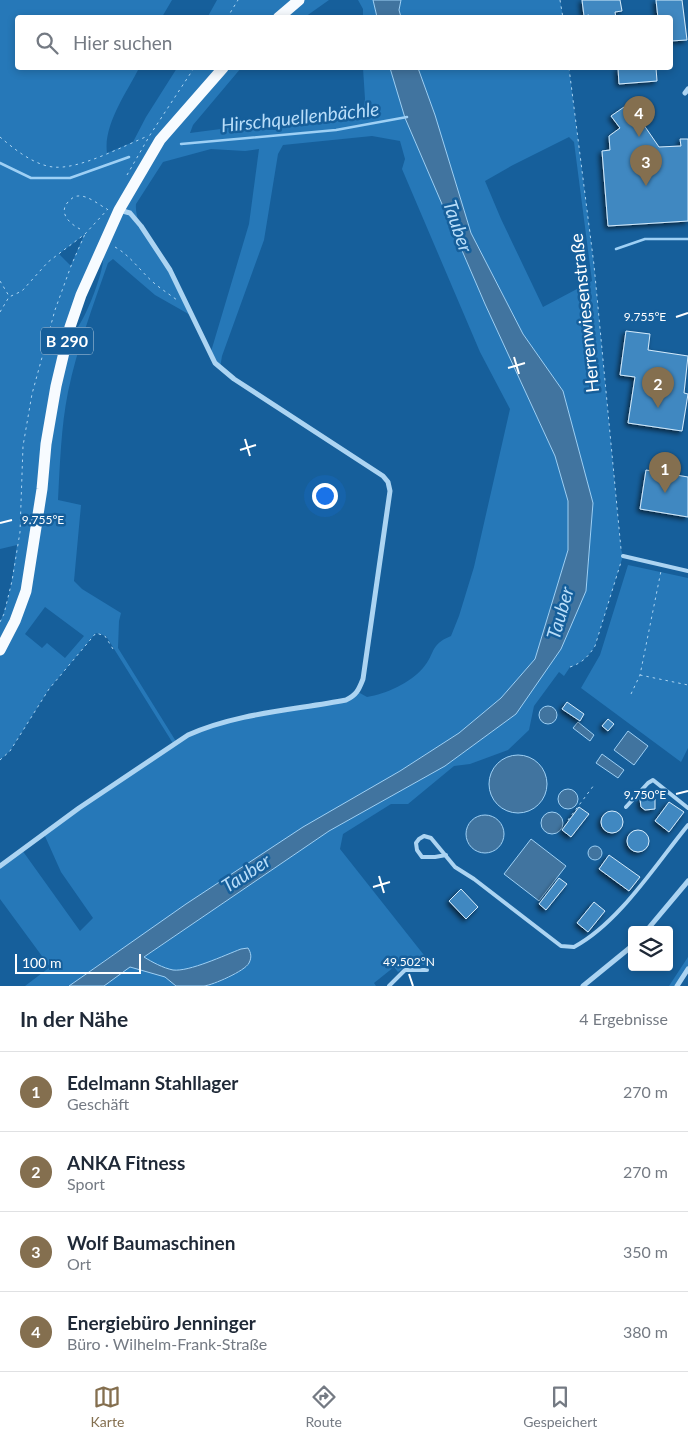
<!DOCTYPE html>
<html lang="de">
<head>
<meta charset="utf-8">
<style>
	body { margin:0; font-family:Lato,sans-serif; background:#f6f6f7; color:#1f2937 }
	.controls { position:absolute; right:15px; bottom:15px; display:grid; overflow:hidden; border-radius:5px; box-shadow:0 2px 8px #0003 }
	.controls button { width:45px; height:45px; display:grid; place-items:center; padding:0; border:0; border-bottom:1px solid #e0e1e3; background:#fff; color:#1f2937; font:25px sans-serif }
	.scale { position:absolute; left:15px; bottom:12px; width:126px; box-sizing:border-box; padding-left:5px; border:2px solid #fff; border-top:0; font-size:14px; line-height:18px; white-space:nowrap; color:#fff; -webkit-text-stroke:4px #165f9b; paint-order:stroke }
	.you { position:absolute; left:324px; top:495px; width:18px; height:18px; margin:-12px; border:4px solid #fff; border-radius:50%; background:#1a73e8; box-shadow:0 0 0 8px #1a73e833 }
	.badge { display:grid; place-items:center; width:32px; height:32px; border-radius:50%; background:#846f4f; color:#fff; font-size:16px; font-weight:700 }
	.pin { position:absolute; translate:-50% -41px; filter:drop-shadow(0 1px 2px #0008) }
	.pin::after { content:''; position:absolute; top:26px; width:18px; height:15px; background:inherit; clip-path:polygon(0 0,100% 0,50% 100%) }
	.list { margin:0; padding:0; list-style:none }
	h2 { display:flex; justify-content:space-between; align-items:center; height:65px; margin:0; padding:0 20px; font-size:21px }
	h2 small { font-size:16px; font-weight:400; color:#747a83 }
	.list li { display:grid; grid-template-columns:32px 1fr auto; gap:15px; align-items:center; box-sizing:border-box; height:80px; padding:0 20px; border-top:1px solid #e0e1e3 }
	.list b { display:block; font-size:19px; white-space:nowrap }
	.list p { margin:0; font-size:16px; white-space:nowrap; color:#747a83 }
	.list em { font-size:16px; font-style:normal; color:#747a83 }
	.icon { flex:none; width:28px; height:28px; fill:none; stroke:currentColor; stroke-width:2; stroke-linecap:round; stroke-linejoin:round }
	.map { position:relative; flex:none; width:688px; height:986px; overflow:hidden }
	.search { position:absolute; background:#fff; box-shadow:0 2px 8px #0003; left:15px; right:15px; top:15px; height:55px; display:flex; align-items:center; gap:12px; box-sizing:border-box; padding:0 18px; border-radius:5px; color:#747a83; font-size:19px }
	.sheet { height:385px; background:#fff }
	nav { display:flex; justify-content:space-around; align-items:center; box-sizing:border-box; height:70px; border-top:1px solid #e0e1e3; background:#fff; font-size:14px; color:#747a83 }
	nav a { display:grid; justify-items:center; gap:2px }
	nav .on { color:#846f4f }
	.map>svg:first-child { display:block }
	.green { fill:#2678b8; fill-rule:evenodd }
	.water { fill:#41749f; stroke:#9ed0f5 }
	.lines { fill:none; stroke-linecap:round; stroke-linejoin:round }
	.stream { stroke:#9ed0f5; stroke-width:2.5 }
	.building { fill:#3f88c1; stroke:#d4ebfc; filter:url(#shadow) }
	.path { stroke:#acd4f2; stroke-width:1; stroke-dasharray:2.5 4; stroke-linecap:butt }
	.service { stroke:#acd4f2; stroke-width:4 }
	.minor { stroke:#acd4f2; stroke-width:5 }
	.primary { stroke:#f7fbff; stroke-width:11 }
	.ticks { fill:none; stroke:#fff; stroke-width:2 }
	.labels { text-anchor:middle; stroke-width:5; stroke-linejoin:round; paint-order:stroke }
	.shield { fill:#165f9b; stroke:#b9cfe1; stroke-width:1 }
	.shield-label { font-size:16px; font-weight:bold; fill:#fff }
	.street-label { font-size:18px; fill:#fff; stroke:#165f9b }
	.water-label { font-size:19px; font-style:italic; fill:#b8ddf9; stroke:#165f9b }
	.ticks-label { font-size:12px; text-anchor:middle; fill:#fff; stroke:#165f9b; stroke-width:5; stroke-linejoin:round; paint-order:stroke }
</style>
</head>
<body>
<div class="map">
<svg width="688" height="986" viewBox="0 0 688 986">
	<defs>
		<filter id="shadow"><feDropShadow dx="-2.5" dy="2.5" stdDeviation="2.5" flood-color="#0009"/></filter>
	</defs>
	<rect width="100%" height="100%" fill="#165f9b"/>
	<!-- green -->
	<path class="green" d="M0 0H172L162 17 18 18V68H139C127 92 103 125 107 153L133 142 146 117 177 68H241L193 125 190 133 236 127 274 130 304 123 362 118 365 99 363 68H390L405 118 485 304 555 456 568 501V550L535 659 501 698 459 733 108 958 69 986H25L50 967 0 899V866L22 850 80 931 93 918 61 872 44 834 174 745 106 636 96 633 49 689 10 751 0 760V622C11 599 13 570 17 545L0 549ZM372 136 400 141 405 159 402 169 480 352 510 409 474 567 459 616 451 636C429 645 436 653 423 668 410 683 386 694 367 697L358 692 346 700 240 719 188 735 177 743 118 648 119 621 121 613 82 589 74 581 81 505 58 500C60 464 61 427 68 392 77 348 93 306 108 263L113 259 155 295 192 316C185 301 178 284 170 269 158 249 134 228 136 204L163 162 211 149 245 151 259 149 249 224 210 355 220 368 222 356 264 240 278 154 283 145ZM84 235 71 265H70L59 254ZM103 246C103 251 104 256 103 261 102 276 82 332 68 337ZM45 607 84 636 65 658 47 643 42 648 25 634Z
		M217 0H329L305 17 207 18Z
		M358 0H373L377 17H363V9Z
		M401 0H560L563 17 401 18 399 10Z
		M418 68H569L594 265 621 549 623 556 595 646C588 657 582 663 570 667L564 676 559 672 534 706 529 730 508 750 470 764 454 766 408 804H391L343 834 340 849 431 964 405 967 398 972 394 967 374 983 376 986H205C220 983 238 974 249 964L241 949C225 955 189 972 173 970 162 968 152 962 143 958L329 831 445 766 516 714 586 591 593 503 563 391 523 334 471 233 435 115ZM569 137 574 142 592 281 543 307 501 219 485 181 513 165Z
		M628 565 688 578V748L681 762 581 688 600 655Z
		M688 957V969L677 986H669Z
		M130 966 165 977 176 986H104Z"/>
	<!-- water -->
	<path class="water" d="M373 0H401L399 10 401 17H377Z
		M390 68H418L435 115 471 233 523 334 563 391 593 503 586 591 561 649 516 714 445 766 329 831 144 957C152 962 163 968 173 970 189 972 225 955 241 949L248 948C251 953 252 957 249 963 245 971 213 985 204 986 195 986 185 986 176 986L165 977 130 967 104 986H69L186 904 303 827 400 771 459 733 501 698 535 659 568 550V501L555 456 485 304 405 118Z
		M539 715a9 9 0 1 1 18 0a9 9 0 1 1-18 0Z
		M578 722 594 735 590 741 573 728Z
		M628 731 648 746 634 765 614 750Z
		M602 754 624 770 618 778 596 763Z
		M489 784a29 29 0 1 1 58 0a29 29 0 1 1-58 0Z
		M558 799a10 10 0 1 1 20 0a10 10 0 1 1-20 0Z
		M541 823a11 11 0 1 1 22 0a11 11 0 1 1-22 0Z
		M466 834a19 19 0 1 1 38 0a19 19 0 1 1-38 0Z
		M531 839 566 866 539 901 504 874Z
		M588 853a7 7 0 1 1 14 0a7 7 0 1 1-14 0Z"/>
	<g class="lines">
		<!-- stream -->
		<path class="stream" d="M181 144 336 130 407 117
			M0 163 31 178H70L129 157
			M616 249 645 239H688"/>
	</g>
	<!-- building -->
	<path class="building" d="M582 0H620L622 11 615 12 616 18H589V15L584 16Z
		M656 0H682L687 40 670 41V18H658Z
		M618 68H656L657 81 619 84Z
		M624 107 632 118 637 115 659 147 681 146 680 139H688V221L608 226 602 151 610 150 609 136 620 128 611 116Z
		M626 331 650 334 648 350 688 356 684 393 688 394 682 431 628 423 635 377 620 375Z
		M646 470 688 477V517L640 509Z
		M567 702 584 714 580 721 562 709Z
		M608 719 614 724 608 731 602 726Z
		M646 794 651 795 655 799V809L645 810 641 807 640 799Z
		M669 802 684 812 669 832 655 821Z
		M579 807 589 814 571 837 562 830Z
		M601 822a11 11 0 1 1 22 0a11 11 0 1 1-22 0Z
		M627 841a11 11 0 1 1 22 0a11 11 0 1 1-22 0Z
		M609 855 640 877 629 891 599 869Z
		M559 878 567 884 546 910 539 904Z
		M461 889 478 907 466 919 449 901Z
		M594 902 605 911 588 932 577 923Z"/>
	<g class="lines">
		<!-- path -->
		<path class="path" d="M560 0 563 18
			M227 18 238 0
			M569 68 594 265 621 549
			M0 137C14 149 34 165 53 167 79 170 123 146 148 136
			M127 175 150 135 194 68
			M80 229C70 224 58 213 68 202 71 199 74 196 78 196 88 195 99 205 107 209
			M115 247C131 256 140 271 154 283 161 289 169 294 177 300
			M0 281 9 296
			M0 312 9 297 22 291 48 262 85 234 108 209
			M0 622 4 614 12 581 20 532 23 446 32 394 55 310 71 266 85 234
			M570 667C582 663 588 657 595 646L621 562
			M640 675 688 685
			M631 694 640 675 661 571
			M0 760 10 751 49 689 96 633 105 636 113 649
			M568 820 594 785"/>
		<!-- service -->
		<path class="service" d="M623 556 688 571
			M626 807 648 783 653 780 688 808
			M446 855 435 857H422L417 850 416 843 419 839 424 836 431 838 455 867 474 879 561 946 574 947C619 923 656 864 688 825
			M389 986 405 970H427"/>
		<!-- minor -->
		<path class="minor" d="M685 93 688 89
			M0 866 79 808 188 735C237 713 294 710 346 700 357 695 359 689 363 679L390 491 388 482 383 476 234 379 215 363 170 270 141 226 130 213 119 210
			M647 930 688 881
			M583 986 632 946
			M677 986 688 969"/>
		<!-- primary -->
		<path class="primary" d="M278 18 299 0
			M0 650 15 621 26 591 42 489 46 444 56 386 70 327 81 295 119 210 160 140 223 68"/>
	</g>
	<!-- ticks -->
	<path class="ticks" d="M676 317 688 313M514 357 519 374M508 368 525 363M245 439 250 456M240 450 256 445M0 523 12 520M676 794 688 791M379 876 384 893M373 887 390 882M409 974 413 986"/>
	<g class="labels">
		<!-- shield labels -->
		<rect class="shield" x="41" y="327.5" width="52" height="27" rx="4"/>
		<g class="shield-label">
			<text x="67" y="347">B 290</text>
		</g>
		<!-- street labels -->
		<g class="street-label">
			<text transform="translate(585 313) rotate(-96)" y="6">Herrenwiesenstraße</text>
		</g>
		<!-- water labels -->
		<g class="water-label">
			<text transform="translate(300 117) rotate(-6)" y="7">Hirschquellenbächle</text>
			<text transform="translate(458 226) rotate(71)" y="7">Tauber</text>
			<text transform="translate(560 613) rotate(-74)" y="7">Tauber</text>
			<text transform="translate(246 873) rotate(-33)" y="7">Tauber</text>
		</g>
	</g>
	<g class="ticks-label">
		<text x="645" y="321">9.755°E</text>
		<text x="43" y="524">9.755°E</text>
		<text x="645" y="799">9.750°E</text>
		<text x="409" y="966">49.502°N</text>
	</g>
</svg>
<div class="controls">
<button><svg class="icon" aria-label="layers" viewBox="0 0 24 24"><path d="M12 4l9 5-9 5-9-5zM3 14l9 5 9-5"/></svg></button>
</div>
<div class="scale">100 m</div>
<div class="you"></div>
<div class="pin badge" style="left:665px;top:493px">1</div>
<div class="pin badge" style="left:658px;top:408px">2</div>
<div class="pin badge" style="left:646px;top:186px">3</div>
<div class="pin badge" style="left:639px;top:137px">4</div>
<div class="search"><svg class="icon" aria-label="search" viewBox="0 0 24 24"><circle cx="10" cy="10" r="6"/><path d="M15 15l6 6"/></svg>Hier suchen</div>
</div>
<section class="sheet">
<h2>In der Nähe<small>4 Ergebnisse</small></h2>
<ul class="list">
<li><span class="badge">1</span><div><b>Edelmann Stahllager</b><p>Geschäft</p></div><em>270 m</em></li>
<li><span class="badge">2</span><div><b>ANKA Fitness</b><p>Sport</p></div><em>270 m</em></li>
<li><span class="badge">3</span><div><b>Wolf Baumaschinen</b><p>Ort</p></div><em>350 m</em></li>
<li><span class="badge">4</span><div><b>Energiebüro Jenninger</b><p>Büro · Wilhelm-Frank-Straße</p></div><em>380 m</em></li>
</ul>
</section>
<nav>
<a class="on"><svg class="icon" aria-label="map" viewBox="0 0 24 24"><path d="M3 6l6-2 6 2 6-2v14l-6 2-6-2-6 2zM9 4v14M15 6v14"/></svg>Karte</a>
<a><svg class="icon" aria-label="directions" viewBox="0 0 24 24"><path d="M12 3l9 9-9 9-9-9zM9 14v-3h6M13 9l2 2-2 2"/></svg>Route</a>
<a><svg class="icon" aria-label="saved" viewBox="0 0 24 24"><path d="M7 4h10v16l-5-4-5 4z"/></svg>Gespeichert</a>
</nav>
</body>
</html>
